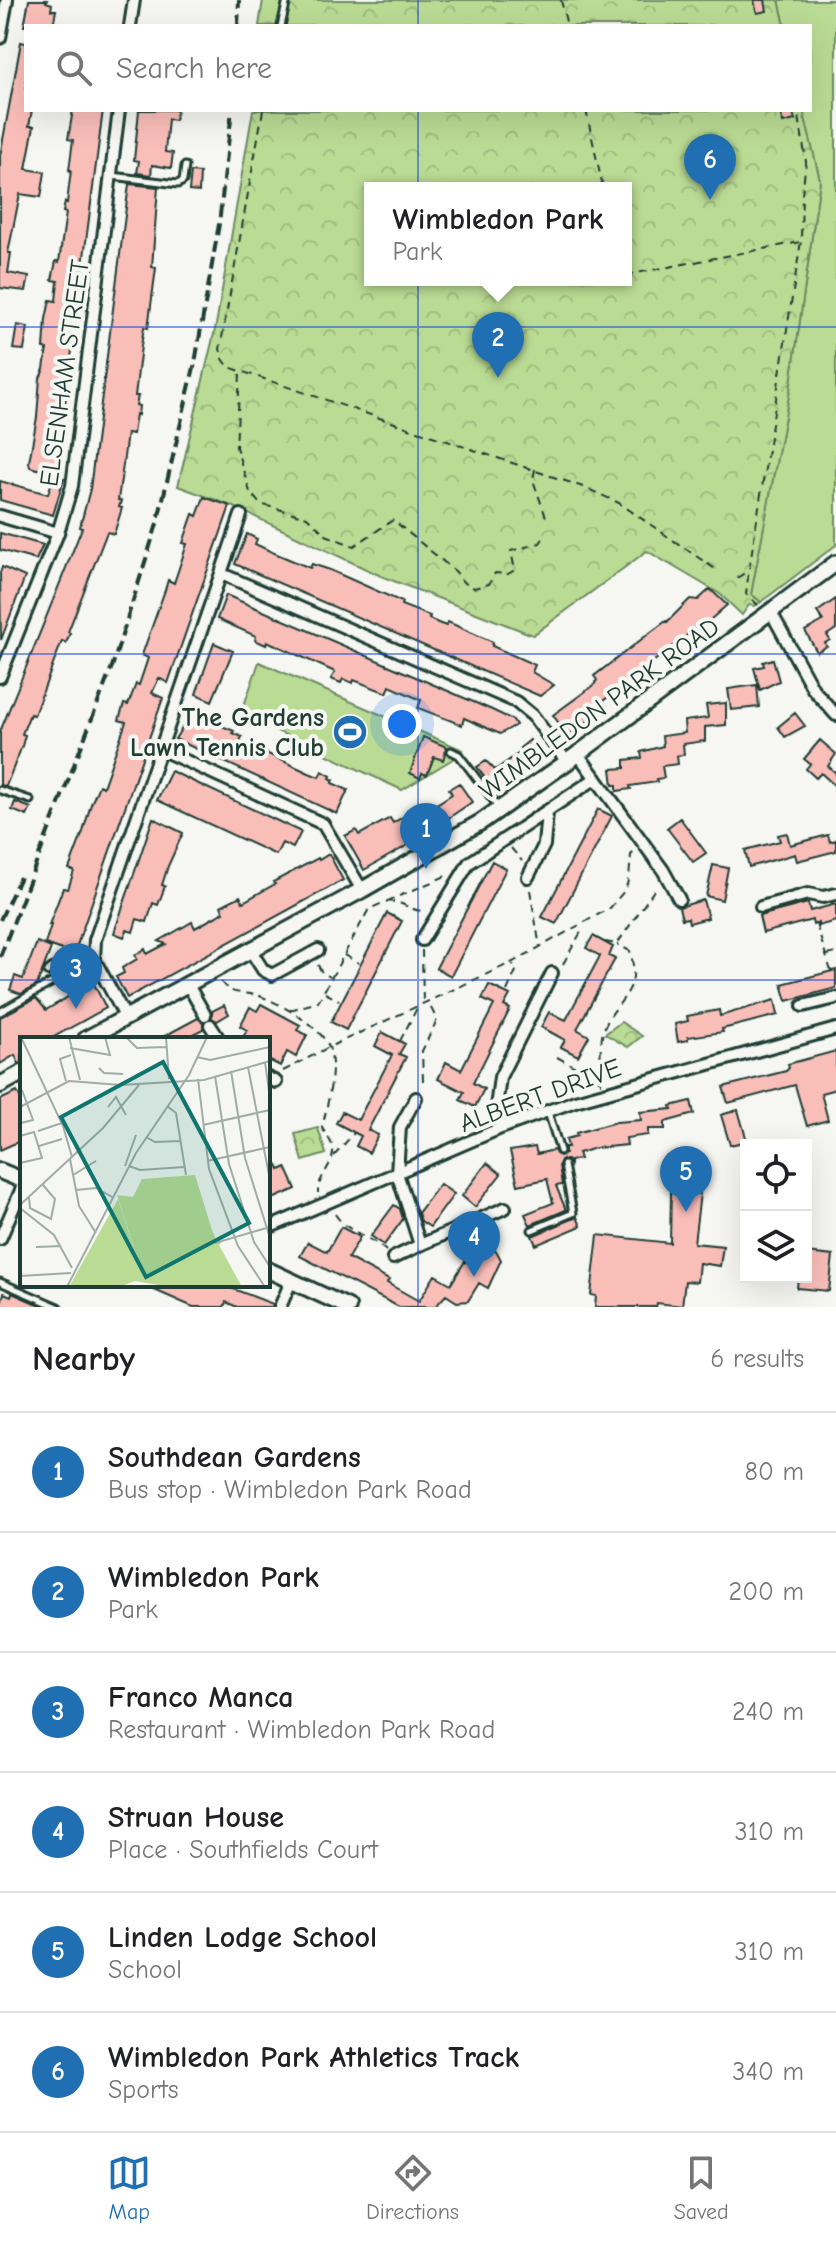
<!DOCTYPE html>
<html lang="en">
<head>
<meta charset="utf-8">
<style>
	body { margin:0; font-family:"Comic Neue",sans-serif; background:#f2f2f2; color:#202124 }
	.controls { position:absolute; right:24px; bottom:24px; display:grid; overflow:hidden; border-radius:0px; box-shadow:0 8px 32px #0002 }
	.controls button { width:72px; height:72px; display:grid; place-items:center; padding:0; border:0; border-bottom:2px solid #e0e0e0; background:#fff; color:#202124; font:40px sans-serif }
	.you { position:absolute; left:402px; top:724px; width:28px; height:28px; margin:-20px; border:6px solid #fff; border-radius:50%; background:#1a73e8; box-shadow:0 0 0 12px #1a73e833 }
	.badge { display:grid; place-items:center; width:52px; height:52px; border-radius:50%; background:#1f6fb2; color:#fff; font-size:26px; font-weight:700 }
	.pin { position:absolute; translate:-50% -66px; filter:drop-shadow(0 2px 4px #0008) }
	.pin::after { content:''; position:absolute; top:42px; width:28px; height:24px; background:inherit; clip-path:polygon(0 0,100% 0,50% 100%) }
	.popup { position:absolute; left:364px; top:182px; width:268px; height:104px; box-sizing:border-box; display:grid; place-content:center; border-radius:0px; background:#fff; filter:drop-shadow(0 2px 6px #0005); font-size:26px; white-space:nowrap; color:#757577 }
	.popup b { font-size:30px; color:#202124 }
	.popup::after { content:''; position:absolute; left:50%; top:100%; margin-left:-16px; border:16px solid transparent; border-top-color:#fff }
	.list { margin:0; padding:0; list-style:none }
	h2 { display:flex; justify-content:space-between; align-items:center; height:104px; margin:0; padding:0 32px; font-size:34px }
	h2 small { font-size:26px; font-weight:400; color:#757577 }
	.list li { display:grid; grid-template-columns:52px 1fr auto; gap:24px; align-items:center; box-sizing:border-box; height:120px; padding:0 32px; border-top:2px solid #e0e0e0 }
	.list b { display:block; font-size:30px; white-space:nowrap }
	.list p { margin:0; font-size:26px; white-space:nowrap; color:#757577 }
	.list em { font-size:26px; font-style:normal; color:#757577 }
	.icon { flex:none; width:44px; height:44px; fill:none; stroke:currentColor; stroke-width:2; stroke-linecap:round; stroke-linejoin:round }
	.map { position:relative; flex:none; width:836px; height:1307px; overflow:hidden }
	.search { position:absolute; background:#fff; box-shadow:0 8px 32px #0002; left:24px; right:24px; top:24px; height:88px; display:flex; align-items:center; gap:20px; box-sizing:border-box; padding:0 28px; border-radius:0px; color:#757577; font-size:30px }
	.sheet { height:824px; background:#fff }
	nav { display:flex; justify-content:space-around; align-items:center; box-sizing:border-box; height:112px; border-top:2px solid #e0e0e0; background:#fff; font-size:22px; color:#757577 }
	nav a { display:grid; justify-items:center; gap:4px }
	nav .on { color:#1f6fb2 }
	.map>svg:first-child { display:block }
	.grass { fill:#badb94; stroke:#6c8c64; stroke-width:2 }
	.park { fill:url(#park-crowns); stroke:#6c8c64; stroke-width:2; fill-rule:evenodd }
	.building { fill:#fabeb9; stroke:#1f3d34; stroke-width:2 }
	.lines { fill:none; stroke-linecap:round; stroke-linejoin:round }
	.lane-casing { stroke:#1f3d34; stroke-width:11 }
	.street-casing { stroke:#1f3d34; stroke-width:16 }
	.secondary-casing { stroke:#1f3d34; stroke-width:20 }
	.path { stroke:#1f3d34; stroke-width:2; stroke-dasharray:8 6; stroke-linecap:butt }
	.lane { stroke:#f6f6f2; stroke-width:5 }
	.street { stroke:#f6f6f2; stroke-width:10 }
	.secondary { stroke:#f6f6f2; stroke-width:14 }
	.rail { stroke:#1f3d34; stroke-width:4; stroke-dasharray:12 6; stroke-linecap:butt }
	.grid { fill:none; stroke:#1d4ed8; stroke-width:2; stroke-opacity:0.55 }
	.labels { text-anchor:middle; stroke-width:8; stroke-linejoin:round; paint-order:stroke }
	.street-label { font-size:26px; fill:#1f3d34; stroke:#f6f6f2 }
	.poi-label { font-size:26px; font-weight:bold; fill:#1f3d34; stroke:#f6f6f2; text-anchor:end }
	.inset-road { fill:none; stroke:#a0aca6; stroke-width:2 }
	.view { fill:#0f766e; fill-opacity:0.15; stroke:#0f766e; stroke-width:4 }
	.inset-edge { fill:none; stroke:#1f3d34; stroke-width:4 }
</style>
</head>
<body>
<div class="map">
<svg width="836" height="1307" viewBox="0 0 836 1307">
	<defs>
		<pattern id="park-crowns" width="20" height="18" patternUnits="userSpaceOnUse" patternTransform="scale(2)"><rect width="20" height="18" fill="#badb94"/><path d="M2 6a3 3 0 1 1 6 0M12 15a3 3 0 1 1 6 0" fill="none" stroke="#9fbd80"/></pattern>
	</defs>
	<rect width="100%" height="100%" fill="#f6f6f2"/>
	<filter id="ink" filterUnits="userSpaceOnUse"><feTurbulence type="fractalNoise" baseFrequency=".0125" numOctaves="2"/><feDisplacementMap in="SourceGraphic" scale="16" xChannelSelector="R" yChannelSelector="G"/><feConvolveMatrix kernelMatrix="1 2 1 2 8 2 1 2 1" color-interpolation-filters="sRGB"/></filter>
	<g filter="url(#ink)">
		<!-- grass -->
		<path class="grass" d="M779 0H836V545L761 602 751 594 790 390 820 180 803 110H810V26H785Z
			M259 662 463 750 460 752 495 796 489 800 456 757 402 790 241 714Z"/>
		<!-- park -->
		<path class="park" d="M263 0H779L785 26H259Z
			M253 110H803L820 180 790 390 751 594 761 602 755 606 749 605 742 615 720 594 647 551 533 635 381 576 232 506 178 486 216 325ZM370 188H626V280H370Z
			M621 1022 642 1036 628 1047 605 1034Z
			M318 1128 326 1154 303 1161 295 1134Z"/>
		<!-- building -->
		<path class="building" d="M29 0H47L46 2 52 4 51 10H56L53 26H24Z
			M754 0H765L767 11 757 13Z
			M21 42 26 43V110H32L29 126H34L26 169 45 172 41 197 20 194 8 253H11L8 273 29 277 26 291 0 288V156Z
			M73 110H103L56 474 30 467 29 462 37 417 40 378 44 369 47 349 44 348 46 319 50 300 56 301 58 281 52 280 56 261 59 262 66 213 63 212 65 202 67 203 71 170H69L73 140 68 139Z
			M139 110H177L175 120 168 119 165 152 173 153 171 168 152 165 151 175 137 173 139 161 134 160Z
			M780 110H792L795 120 783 123Z
			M191 172 200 173 199 192 189 191Z
			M129 184 158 187 152 267 156 268 148 328 144 327 141 346 135 396H138L136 405 139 406 138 415 136 414 133 434 127 433 123 465 118 500 121 501 119 507 122 508 114 534 107 532 68 632 70 633 66 643 62 641 34 715 30 714 22 734 25 735 22 746 6 786 0 785V732L82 528 80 527 90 489Z
			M17 325 28 327 24 350 13 349Z
			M54 475 64 478 53 515 0 500V481L48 494Z
			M204 497 230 506 168 683 159 678 152 693 163 698 74 954 45 944 51 925H49L63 888 68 889 74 871 69 869 83 832 91 804 99 785 103 787 126 722 119 720 124 704 128 705 136 684 139 685 148 658 142 655 165 590 168 580 174 583 187 544 183 543 193 514 197 516Z
			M0 533 43 545 36 560 0 550Z
			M247 534 257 539 255 544 272 552 310 568 312 564 330 570 402 602 401 605 430 616 429 619 438 623 446 626 448 622 493 642 492 646 535 665 532 672 554 685 540 696 235 564Z
			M2 567 25 577 1 640 0 573Z
			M710 589 727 605 701 628 699 626 603 701 607 707 568 736 553 715 594 685 597 680 594 676 651 632 666 621 667 622 690 599 698 600Z
			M226 595 492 710 513 720 516 725 500 734 464 718 462 725 418 708 421 700 390 686 387 693 354 680 353 683 343 679 341 683 331 679 335 672 267 641 266 645 255 640 256 636 217 619Z
			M836 599V629L827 635 830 640 825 643 827 646 817 652 805 631 823 621 817 612Z
			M214 643 233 651 212 701 196 694Z
			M773 659 779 681 760 690 754 668 764 666 763 662Z
			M757 685 759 707 731 710 728 689Z
			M726 703V725L705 727V741L683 744 684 755 677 756 678 764 662 766 664 778 656 779 657 782 630 786 631 789 617 791V785H613L611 769 625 768V760L642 758 641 752 663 746 662 736 685 733 684 721 708 718 706 705Z
			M191 713 234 731 233 733 242 737 240 741 309 773 319 777 322 771 331 776 330 778 334 780 332 783 348 790 337 814 175 739Z
			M795 713 805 726 785 737 778 727Z
			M423 737 447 747 443 760 434 757 427 775 422 773 420 778 410 773Z
			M530 740 542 757 495 792 477 767 486 761 495 770 522 751 520 748Z
			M820 740 836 754 828 766 836 773V787L821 773 816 778 806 769 810 764 804 759Z
			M171 771 301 832 293 848 282 843 276 855 157 800Z
			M459 783 472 802 410 844 364 870 345 836 356 830 359 835 390 818 393 823 418 808 421 814 452 794 449 789Z
			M15 802 31 808 27 816 12 810Z
			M598 809 612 816 556 924 542 917Z
			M153 818 183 833 168 866 162 885 165 886 158 905 153 903 147 922 137 919 133 932 127 930 124 937 114 933Z
			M680 818 706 853 693 862 667 828Z
			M787 833 790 845 828 835 830 842 836 840V851L797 861 795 854 749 867 745 850 780 841 778 835Z
			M329 854 343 880 127 998 116 977 124 973 122 968 137 959 135 955 145 949 147 954 166 944 159 941 192 922 195 928 224 912 221 906 240 896 243 902 275 884 273 882 318 858 319 860Z
			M492 861 506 869 451 976 436 968Z
			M713 865 728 868 722 900 706 896Z
			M703 900 708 918 689 923 688 918 682 919 679 907Z
			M808 903 810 911 836 904V921L818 926V923L813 925 812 920 763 933 759 916Z
			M387 913 402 921 346 1030 331 1022Z
			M593 936 613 947 609 956 615 959 577 1029 589 1036 578 1056 561 1047 565 1040 541 1027 549 1012 566 1020 600 956 586 948Z
			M37 942 51 948 37 985 21 994 10 990 15 976 23 979Z
			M836 970V988L787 1001 782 984Z
			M93 982 106 1008 50 1039H22V1063L19 1064 15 1055 0 1064V1017L36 998 46 1010Z
			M489 985 510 995 504 1006 510 1009 473 1083 484 1089 475 1107 460 1100 464 1092 438 1079 446 1062 461 1070 494 1005 482 999Z
			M775 1000 778 1015 722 1029 723 1032 688 1037V1040L678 1042 675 1024 688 1021 687 1016 719 1010 720 1016Z
			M261 1004 300 1025 297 1030 307 1035 296 1057 287 1052 280 1066 268 1060V1039H242L247 1030 240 1026 250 1007 257 1011Z
			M224 1005 229 1014 217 1021 212 1018V1011Z
			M198 1018 203 1022V1029L195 1033 198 1039H159Z
			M382 1032 405 1044 399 1054 406 1057 368 1130 378 1135 369 1153 356 1146 361 1136 336 1123 342 1112 358 1120 392 1055 375 1046Z
			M836 1051V1089L821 1093 828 1120 807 1126 795 1085 728 1103 723 1087 786 1071 789 1068 788 1064Z
			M17 1092 22 1100V1140L0 1150V1100Z
			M691 1101 694 1114 665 1122V1129H648V1135L626 1138 627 1145 596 1148 578 1153 580 1159 570 1161V1164L567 1160H561L559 1165 562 1185 556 1186 566 1210 530 1225 525 1214 553 1203 547 1179 518 1185 510 1151 535 1147 537 1154 554 1150 556 1154 561 1156 565 1153V1147H568L566 1139 577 1136 576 1133 616 1122 641 1120 640 1112 672 1109 671 1106Z
			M738 1110 747 1141 730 1145 721 1115Z
			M487 1163 501 1174 475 1207 462 1196Z
			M278 1165 280 1170 286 1167 296 1189 268 1201V1176L272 1175 269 1169Z
			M684 1177H702L694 1243 723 1246 720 1266 699 1263 697 1282 685 1281 682 1306 657 1303 656 1307H595L596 1296 591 1295 598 1235 670 1243 671 1192H683Z
			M440 1184 454 1194 430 1227 421 1221 418 1213Z
			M394 1205 400 1209 403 1219 384 1245 371 1236Z
			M577 1217 581 1226 536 1245 532 1236Z
			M341 1227 360 1237 348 1258 389 1280 387 1283 419 1301 435 1275 451 1284 465 1261 472 1265 482 1249H491L497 1252 501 1260 488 1288 479 1283 468 1301 457 1302 446 1295 435 1307H399L300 1256 308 1242 327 1252Z
			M806 1253 833 1256 829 1291 797 1288 798 1277H806Z
			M143 1285H223L273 1304 272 1307H237L226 1302 224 1307H193Z
			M4 1293 11 1296 12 1293 44 1307H0Z"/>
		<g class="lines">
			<!-- lane casing -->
			<g class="lane-casing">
				<path id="lane" d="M281 26 287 0
					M112 176 178 184 183 181 185 166
					M451 751 459 755 500 809
					M0 790 30 800
					M47 972C56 961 79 961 93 956
					M0 1012 93 959
					M548 1112 560 1151
					M532 1230 573 1213 564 1165
					M0 1282 58 1307"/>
			</g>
			<!-- street casing -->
			<g class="street-casing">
				<path id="street" d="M130 26 134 0
					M0 38 7 0
					M0 516 58 533
					M222 574 516 702 533 716 567 762
					M771 612 813 689 836 715
					M0 677 58 533 72 486 119 110
					M160 749 323 824 362 890
					M578 754 663 870 679 899
					M528 877 544 845 547 813
					M761 907 808 894 823 897 836 894
					M422 940 469 863 596 778
					M251 951 263 970 272 975 318 950
					M188 985 205 1015
					M803 1006 836 998
					M126 1018 94 959 95 940 241 515
					M210 1025 219 1039
					M268 1078 276 1082
					M416 1098 400 1127 397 1173 420 1245 505 1208
					M501 1128 497 1100 500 1077 552 973
					M268 1228 501 1128 575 1101 836 1029
					M0 1239 22 1188
					M393 1258 420 1245
					M280 1307 292 1279"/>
			</g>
			<!-- secondary casing -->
			<g class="secondary-casing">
				<path id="secondary" d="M86 1039 362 890 481 822 567 762 836 563
					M0 1085 22 1073
					M0 1171 22 1180
					M268 1270 348 1307"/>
			</g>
			<!-- path -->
			<path class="path" d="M561 0 567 26
				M263 110 220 349 223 359 229 367 586 488 619 503 718 571
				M586 110 603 188
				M626 275 800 242
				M240 374 236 447 250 492 260 504 307 517 326 535 354 546 393 520 456 572 463 582 474 588 489 584 495 573 508 574 515 570 511 551 540 543 546 534
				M535 469 533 480 547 520
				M737 578 748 571
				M758 605 746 594 749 570 801 241 802 194 806 162 799 116
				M511 848 522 861
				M530 890 540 947
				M386 902C401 899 411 912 425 911
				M816 924 831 971
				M605 942 617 944 657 886
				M422 950 423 1004
				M344 955 359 963
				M827 955 836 953
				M563 964 581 932 579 927
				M318 965 321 971 330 977
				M221 982C232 997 245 991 260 996 280 1003 321 1027 329 1047 337 1067 327 1107 322 1128 325 1133 330 1139 332 1145 338 1162 317 1176 318 1193
				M507 991 516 971 513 964
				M325 993 339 1000
				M290 1010 318 1002 369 909 448 875
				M400 1041 417 1008
				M557 1057 601 1081
				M283 1071 329 1047 513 962 610 908 625 890 629 878 631 855 634 852
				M423 1081 422 1051 437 1020 429 1004
				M601 1084C601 1069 599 1047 603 1032 614 998 643 996 630 951L617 944
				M334 1156 354 1133
				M335 1214C347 1233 370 1235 386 1251"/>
			<!-- lane -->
			<use href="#lane" class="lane"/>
			<!-- street -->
			<use href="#street" class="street"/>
			<!-- secondary -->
			<use href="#secondary" class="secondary"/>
			<!-- rail -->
			<path class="rail" d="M238 26 239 0
				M0 920 20 877
				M0 957 113 664 157 524 195 363 219 224 232 110"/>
		</g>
	</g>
	<!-- grid -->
	<path class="grid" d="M418 0V26M418 110V1307M0 327H836M0 654H836M0 980H836"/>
	<!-- icons -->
	<defs>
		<g id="stadium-disc" transform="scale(1.8)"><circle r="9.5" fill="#1f6fb2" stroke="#f6f6f2"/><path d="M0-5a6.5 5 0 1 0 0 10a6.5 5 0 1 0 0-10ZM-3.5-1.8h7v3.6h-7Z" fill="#fff"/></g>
	</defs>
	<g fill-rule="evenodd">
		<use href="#stadium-disc" x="350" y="732"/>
	</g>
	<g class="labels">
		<!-- street labels -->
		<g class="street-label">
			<text transform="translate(64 373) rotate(-82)" y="9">ELSENHAM STREET</text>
			<text transform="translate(599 708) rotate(-36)" y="9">WIMBLEDON PARK ROAD</text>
			<text transform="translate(540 1095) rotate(-20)" y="9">ALBERT DRIVE</text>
		</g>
		<!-- poi labels -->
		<g class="poi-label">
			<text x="324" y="726">The Gardens<tspan x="324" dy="30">Lawn Tennis Club</tspan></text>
		</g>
	</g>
	<!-- overview -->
	<g transform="translate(20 1037)">
		<rect width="250" height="250" fill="#f6f6f2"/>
		<path d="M98 162 113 209 144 249 115 244 99 250H49Z" fill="#badb94"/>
		<path d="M175 138 191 190 197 205 205 202 199 208 222 250 144 249 116 217 97 158 113 160 122 142Z" fill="#badb94"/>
		<path class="inset-road" d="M1 0 43 89 52 120M49 0 60 43M106 0 117 11 146 10M146 0 149 42M50 11 90 18 85 0M177 20 190 23 250 10M245 25 250 62M228 30 250 143M79 31 84 36 103 37M211 34 225 121 250 201M195 39 209 127 234 205 250 230M178 42 189 132 218 209 245 250M46 44 40 22 51 18M147 69 156 76 166 138M0 70 49 44 101 48 184 43 250 24M88 70 96 60 106 78M1 86 13 83 2 53M183 88 250 73M18 94 42 86M0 99 14 95 22 121 0 126M126 100 135 105 160 104M19 109 42 102M50 122 59 169 76 196M187 124 250 110M105 129 116 98M109 129 120 133 164 130M53 138 76 124M56 153 76 151 94 161M9 160 10 171 31 182 35 162 23 148M0 168 83 91 119 48M0 171 34 198 52 231M195 206 250 190M16 210 41 209M0 239 51 236M47 250 116 116 169 38 187 0"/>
		<path class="view" d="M143 25 229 186 126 240 41 80Z"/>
		<rect width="250" height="250" class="inset-edge"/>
	</g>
</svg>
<div class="controls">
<button><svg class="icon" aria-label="locate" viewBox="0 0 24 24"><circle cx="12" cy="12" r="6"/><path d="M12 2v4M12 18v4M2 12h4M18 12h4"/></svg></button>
<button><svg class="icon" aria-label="layers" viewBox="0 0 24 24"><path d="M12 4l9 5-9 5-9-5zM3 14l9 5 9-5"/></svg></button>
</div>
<div class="you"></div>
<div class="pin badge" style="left:426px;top:869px">1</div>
<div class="pin badge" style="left:498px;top:378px">2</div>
<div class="popup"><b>Wimbledon Park</b>Park</div>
<div class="pin badge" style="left:76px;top:1009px">3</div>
<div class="pin badge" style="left:474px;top:1277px">4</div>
<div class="pin badge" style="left:686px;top:1212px">5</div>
<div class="pin badge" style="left:710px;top:200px">6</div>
<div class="search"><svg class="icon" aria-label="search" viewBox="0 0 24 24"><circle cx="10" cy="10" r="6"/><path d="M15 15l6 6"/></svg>Search here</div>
</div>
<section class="sheet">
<h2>Nearby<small>6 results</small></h2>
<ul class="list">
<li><span class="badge">1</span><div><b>Southdean Gardens</b><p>Bus stop · Wimbledon Park Road</p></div><em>80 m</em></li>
<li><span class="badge">2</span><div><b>Wimbledon Park</b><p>Park</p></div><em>200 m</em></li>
<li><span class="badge">3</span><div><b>Franco Manca</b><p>Restaurant · Wimbledon Park Road</p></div><em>240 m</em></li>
<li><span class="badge">4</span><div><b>Struan House</b><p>Place · Southfields Court</p></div><em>310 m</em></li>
<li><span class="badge">5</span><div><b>Linden Lodge School</b><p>School</p></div><em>310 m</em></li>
<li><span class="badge">6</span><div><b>Wimbledon Park Athletics Track</b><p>Sports</p></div><em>340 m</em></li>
</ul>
</section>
<nav>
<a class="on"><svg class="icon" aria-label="map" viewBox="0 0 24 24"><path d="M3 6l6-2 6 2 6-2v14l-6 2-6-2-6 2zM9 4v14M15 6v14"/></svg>Map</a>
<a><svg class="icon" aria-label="directions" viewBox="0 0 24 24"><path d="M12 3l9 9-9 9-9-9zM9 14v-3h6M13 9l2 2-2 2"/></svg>Directions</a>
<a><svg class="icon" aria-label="saved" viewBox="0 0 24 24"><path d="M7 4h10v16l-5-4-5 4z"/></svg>Saved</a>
</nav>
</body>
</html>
